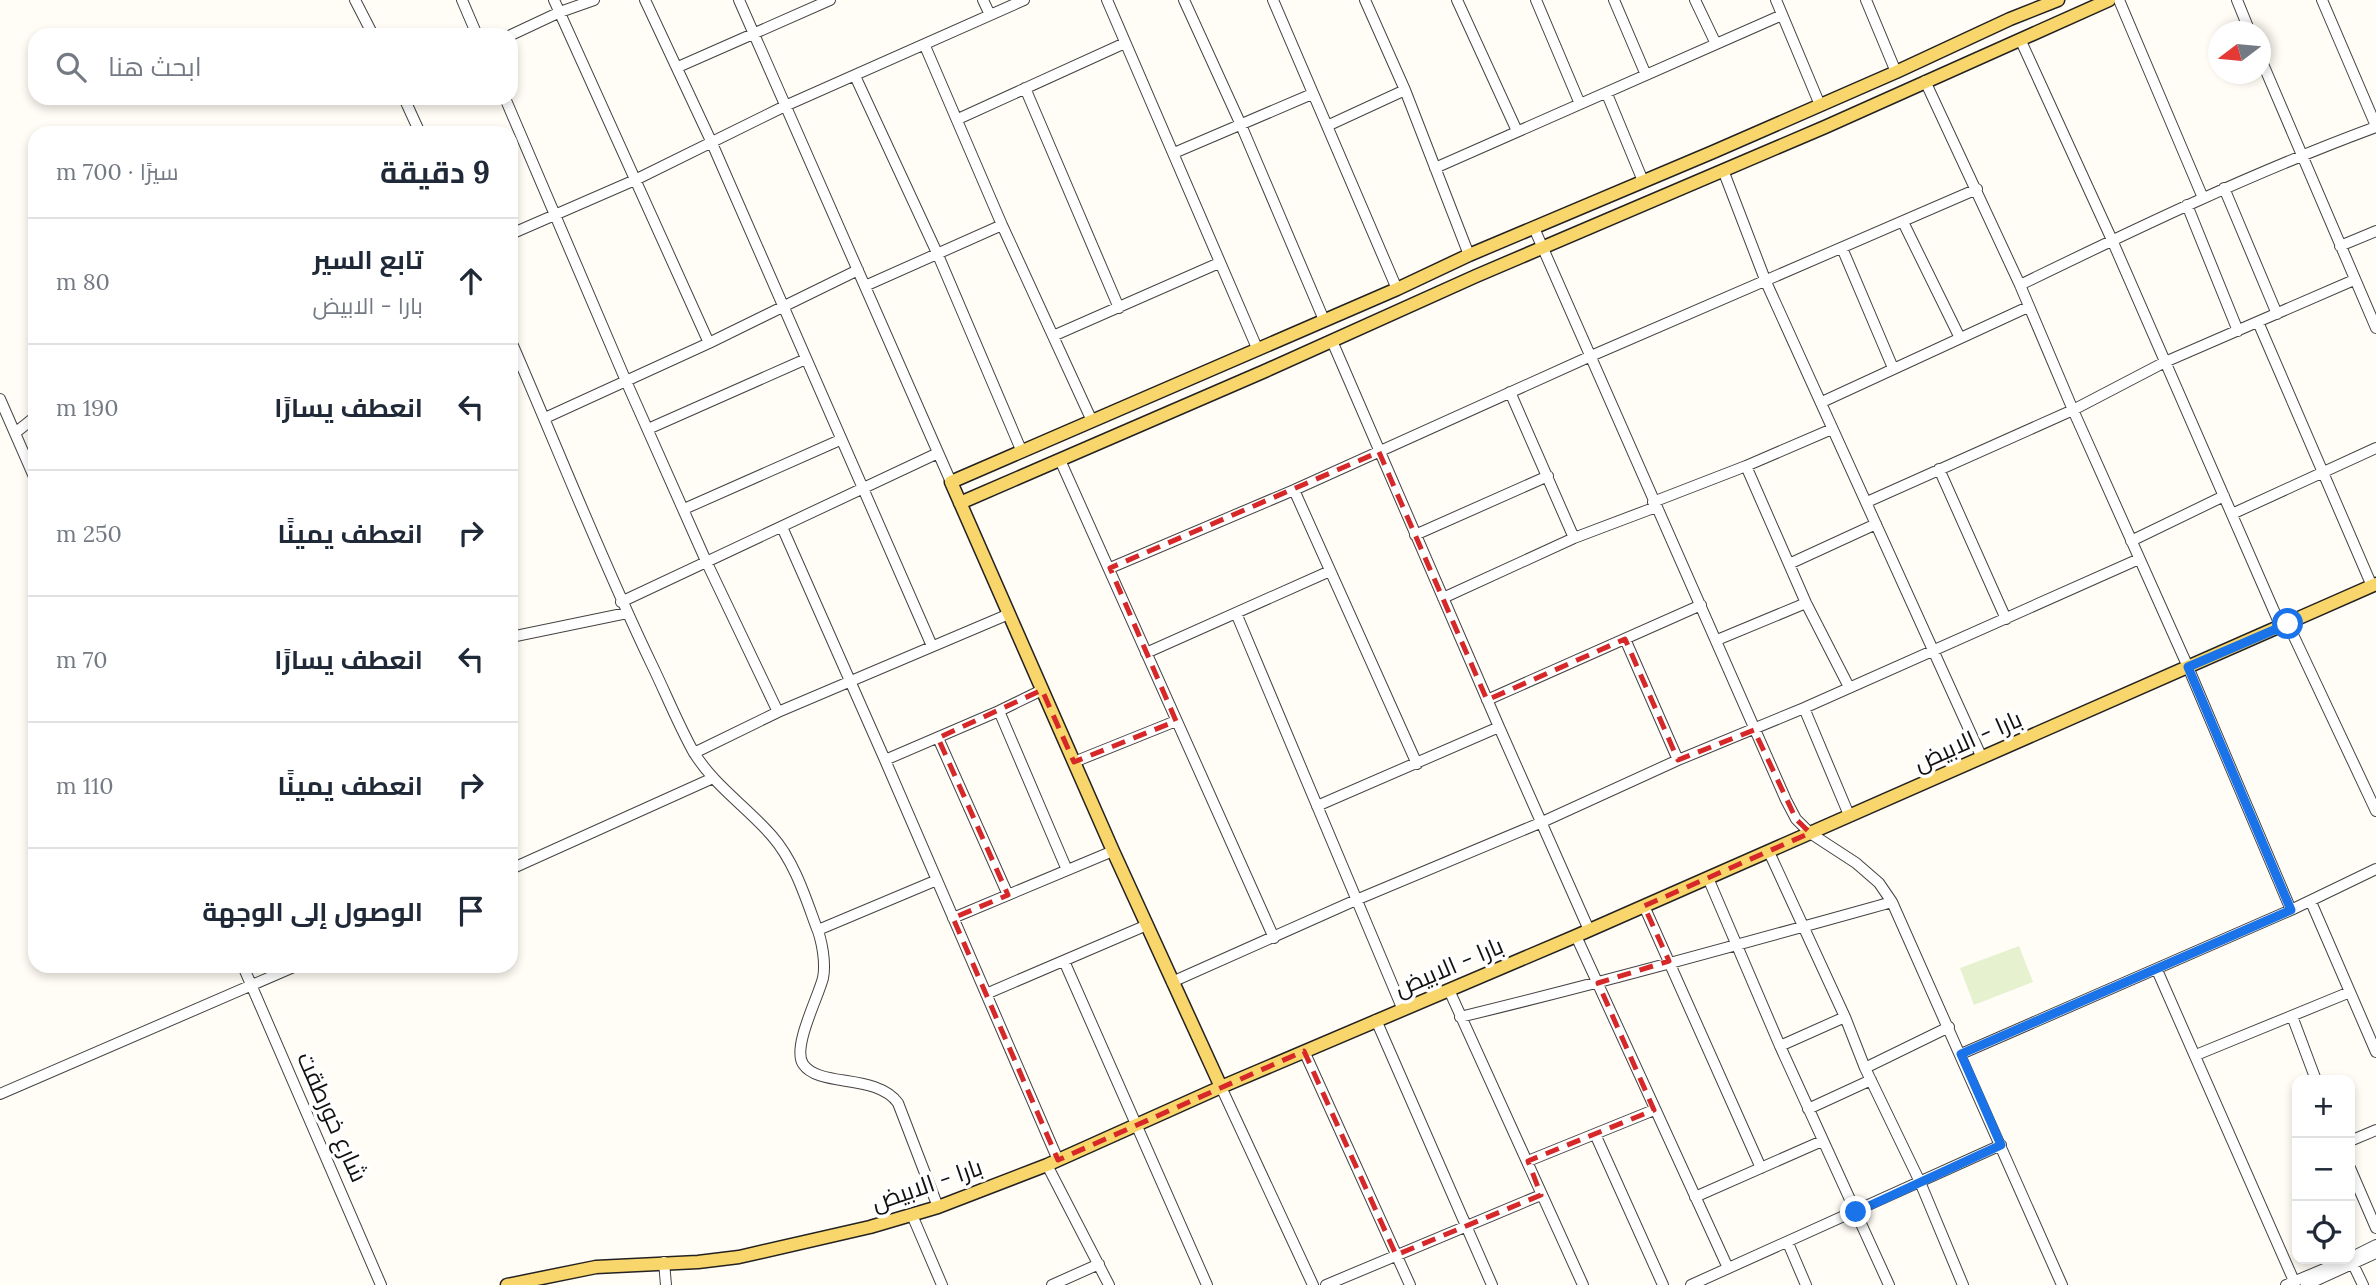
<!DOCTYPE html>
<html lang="ar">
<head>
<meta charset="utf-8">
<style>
	body { margin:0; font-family:Lora,Cairo,serif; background:#f2f2f3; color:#1f2937; direction:rtl }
	.controls { position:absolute; right:21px; bottom:21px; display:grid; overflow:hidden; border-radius:14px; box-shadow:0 4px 10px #0003 }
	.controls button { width:63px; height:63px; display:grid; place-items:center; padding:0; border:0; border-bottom:2px solid #e0e1e3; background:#fff; color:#1f2937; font:35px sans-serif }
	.compass { position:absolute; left:2208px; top:21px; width:63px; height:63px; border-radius:50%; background:#fff; box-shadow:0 4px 10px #0003; rotate:254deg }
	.stop { position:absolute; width:21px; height:21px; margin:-16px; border:5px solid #1a73e8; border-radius:50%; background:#fff }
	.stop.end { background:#1a73e8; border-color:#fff; box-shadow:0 2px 7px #0008 }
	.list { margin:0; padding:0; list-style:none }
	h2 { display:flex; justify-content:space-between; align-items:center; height:91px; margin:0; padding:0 28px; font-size:30px }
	h2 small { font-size:23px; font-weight:400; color:#747a83 }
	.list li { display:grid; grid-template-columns:46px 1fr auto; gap:21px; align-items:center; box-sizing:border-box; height:126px; padding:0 28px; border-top:2px solid #e0e1e3 }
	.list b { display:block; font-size:26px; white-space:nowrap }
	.list p { margin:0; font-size:23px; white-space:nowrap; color:#747a83 }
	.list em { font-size:23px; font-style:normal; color:#747a83 }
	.icon { flex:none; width:38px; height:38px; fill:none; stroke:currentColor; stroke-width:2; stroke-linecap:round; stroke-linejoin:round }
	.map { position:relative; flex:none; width:2376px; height:1285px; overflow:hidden; direction:ltr }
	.search { position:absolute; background:#fff; box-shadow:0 4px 10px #0003; left:28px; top:28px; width:490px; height:77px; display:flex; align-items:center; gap:18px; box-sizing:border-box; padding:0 24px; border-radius:21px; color:#747a83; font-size:26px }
	.panel { position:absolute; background:#fff; box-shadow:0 4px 10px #0003; left:28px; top:126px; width:490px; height:847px; border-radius:21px; direction:rtl }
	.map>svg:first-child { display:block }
	.pitch { fill:#e6f2cf }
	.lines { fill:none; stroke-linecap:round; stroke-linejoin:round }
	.minor-casing { stroke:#444; stroke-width:12 }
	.major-casing { stroke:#222; stroke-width:15 }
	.minor { stroke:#fff; stroke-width:10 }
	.major { stroke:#f9d66b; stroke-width:12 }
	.route { stroke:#1a73e8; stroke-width:9 }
	.marked { fill:none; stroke:#d62828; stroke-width:5; stroke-dasharray:14 9; stroke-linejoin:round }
	.labels { text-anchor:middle; stroke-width:7; stroke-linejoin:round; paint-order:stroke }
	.street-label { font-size:24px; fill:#111; stroke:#fff }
</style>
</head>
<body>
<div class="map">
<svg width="2376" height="1285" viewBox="0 0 2376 1285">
	<rect width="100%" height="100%" fill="#fffdf5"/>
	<!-- pitch -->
	<path class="pitch" d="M2019 946 2033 982 1974 1005 1960 968Z"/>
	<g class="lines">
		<!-- minor casing -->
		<g class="minor-casing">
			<path id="minor" d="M355 0 373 35
				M462 0 477 35
				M554 0 709 343
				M645 0 711 141 932 646
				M739 0 951 482
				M983 0 990 15
				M1107 0 1257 348
				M1184 0 1241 125 1324 320
				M1273 0 1397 289
				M1365 0 1405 90 1469 255
				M1457 0 1517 131
				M1536 0 1580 104
				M1614 0 1646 75
				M1695 0 1716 44
				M1776 0 1820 105
				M1866 0 1896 72
				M2119 0 2203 198
				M2237 0 2250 32
				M2322 0 2376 126
				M511 35 560 12 594 0
				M2020 39 2112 240 2281 627
				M925 46 1002 225 1092 421
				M2260 57 2376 328
				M678 67 830 0
				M855 76 938 255 1022 452
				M1925 81 2020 285 2073 410 2188 667 2291 910
				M1025 88 1119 308
				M1607 94 1643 181
				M404 98 420 133
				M505 98 626 381 706 561 778 712
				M958 119 1125 43
				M1327 126 1405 90
				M1174 153 1312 94
				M1435 168 1782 15
				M1723 170 1766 282 1982 758
				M2224 188 2277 314
				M2187 205 2238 331
				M1903 222 1960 338
				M1534 228 1786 800 1796 819 1810 833 1856 863 1879 883 1892 902 2062 1285
				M511 234 635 180 785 106 1024 0
				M2340 246 2376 231
				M1842 248 1893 368
				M2020 285C2137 228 2254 172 2376 127
				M865 286 1002 225
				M2258 322 2372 586
				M1053 336 1219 263
				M511 341C558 449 601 559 652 665 666 694 678 724 693 751 713 785 747 807 772 836 794 861 805 896 816 926 822 940 826 963 823 978 818 998 792 1047 803 1064 819 1088 876 1073 898 1103L938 1207
				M1332 341 1499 727 1589 930
				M1510 392 1574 538
				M0 399 35 479
				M1822 402 2028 307
				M545 418 709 343 858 270
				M648 429 806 359
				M15 433 35 417
				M1060 460 1274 938
				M1746 466 1806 603 1849 687
				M1939 469 2006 619
				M1294 490 1417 764
				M1653 502 1746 466 1832 429
				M1867 502 2073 410 2165 362 2354 280
				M684 509 840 440
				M2232 514 2376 448
				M782 527 885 760 1058 1160
				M1415 535 1548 476
				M2131 541 2224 496
				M1789 564 1876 524
				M1110 568 1294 490 1591 356 1977 189
				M1443 598 1574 538 1656 507
				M621 602 938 453
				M1236 613 1403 1010
				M2288 624 2376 811
				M511 637 627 613
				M1625 639 1678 760
				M1717 640 1806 603
				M1146 653 1330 571
				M1487 700 1701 605
				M1804 708 1849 815
				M999 711 1067 870
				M938 738 1008 895
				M694 753 778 712 1009 614
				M885 760 999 711 1042 690
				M1074 762 1176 721
				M1317 806 1499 727
				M1769 852 1845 1017 1865 1068 1920 1182 1963 1285
				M511 869 713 778
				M1708 878 1780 1046 1889 1285
				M2311 902 2376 1052
				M1644 906 1761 1168
				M953 918 1113 851
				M818 930 937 880
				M1576 936 1728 1268
				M1064 961 1207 1285
				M243 966 381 1285
				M2157 970 2294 1281
				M1172 982 1356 900 1540 823 1678 760 1804 708 2139 559
				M1449 990 1583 1285
				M986 994 1147 925
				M2292 1016 2316 1080
				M1460 1017C1605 982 1748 942 1892 902
				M1376 1020 1492 1285
				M1780 1046 1845 1017
				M1304 1051 1410 1285
				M1961 1054 2291 910 2376 869
				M2196 1055 2350 992
				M1865 1068 1949 1027
				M1221 1087 1313 1285
				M0 1094 296 966
				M1808 1109 1871 1080
				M1595 1134 1663 1285
				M2350 1141 2376 1130
				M1528 1161 1654 1110
				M1047 1165 1109 1285
				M2350 1168 2376 1228
				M1695 1197 1822 1141
				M912 1215 942 1285
				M1788 1243 1806 1285
				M2350 1258 2376 1245
				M2351 1260 2363 1285
				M664 1262 666 1285
				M1052 1285 1099 1264
				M1326 1285 1541 1195
				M1691 1285 2001 1145
				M2286 1285 2348 1259
				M2306 1285 2376 1253"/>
		</g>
		<!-- major casing -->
		<g class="major-casing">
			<path id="major" d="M960 503 1265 371 1476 276 1825 127 2109 0
				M1221 1087 1113 851 951 482 1397 289 1469 255 1713 152 1896 72 2010 19 2058 0
				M507 1285 596 1267 698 1262 739 1257 870 1227 938 1207 1047 1165 1221 1087 1576 936 2376 584"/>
		</g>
		<!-- minor -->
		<use href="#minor" class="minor"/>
		<!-- major -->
		<use href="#major" class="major"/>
	</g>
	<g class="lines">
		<!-- route -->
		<path class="route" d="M1856 1212 2001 1145 1961 1054 2291 910 2188 667 2288 624"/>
	</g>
	<!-- marked area -->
	<path class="marked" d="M1379 452 1487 700 1625 639 1678 760 1754 730 1796 819 1810 833 1644 906 1669 961 1598 983 1654 1110 1528 1161 1541 1195 1396 1255 1304 1051 1058 1160 953 918 1008 895 938 738 1042 690 1074 762 1176 721 1110 568Z"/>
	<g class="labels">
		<!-- street labels -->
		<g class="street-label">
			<text transform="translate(1968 741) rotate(-24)" y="8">بارا - الابيض</text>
			<text transform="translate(1449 967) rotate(-23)" y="8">بارا - الابيض</text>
			<text transform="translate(332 1117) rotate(66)" y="8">شارع خورطقت</text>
			<text transform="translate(927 1185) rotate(-19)" y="8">بارا - الابيض</text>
		</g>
	</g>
</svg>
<div class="controls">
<button>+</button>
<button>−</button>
<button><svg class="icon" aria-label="locate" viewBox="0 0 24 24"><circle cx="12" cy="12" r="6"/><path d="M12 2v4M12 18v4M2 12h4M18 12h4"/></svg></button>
</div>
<svg class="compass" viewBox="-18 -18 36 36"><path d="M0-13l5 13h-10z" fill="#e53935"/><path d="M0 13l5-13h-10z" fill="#747a83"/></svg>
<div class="stop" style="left:2288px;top:624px"></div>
<div class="stop end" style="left:1856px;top:1212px"></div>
<div class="search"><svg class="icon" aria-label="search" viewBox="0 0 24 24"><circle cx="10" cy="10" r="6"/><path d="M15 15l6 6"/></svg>ابحث هنا</div>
<section class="panel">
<h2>9 دقيقة<small>سيرًا · 700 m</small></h2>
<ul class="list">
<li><svg class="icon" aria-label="ahead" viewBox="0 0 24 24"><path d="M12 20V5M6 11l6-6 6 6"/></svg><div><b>تابع السير</b><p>بارا - الابيض</p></div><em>80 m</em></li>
<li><svg class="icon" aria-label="left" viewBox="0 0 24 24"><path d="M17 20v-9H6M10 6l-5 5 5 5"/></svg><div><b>انعطف يسارًا</b></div><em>190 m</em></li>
<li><svg class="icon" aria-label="right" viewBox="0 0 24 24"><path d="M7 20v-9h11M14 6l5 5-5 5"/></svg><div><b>انعطف يمينًا</b></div><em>250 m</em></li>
<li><svg class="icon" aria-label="left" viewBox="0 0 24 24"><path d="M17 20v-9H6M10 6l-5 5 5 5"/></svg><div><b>انعطف يسارًا</b></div><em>70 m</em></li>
<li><svg class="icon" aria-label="right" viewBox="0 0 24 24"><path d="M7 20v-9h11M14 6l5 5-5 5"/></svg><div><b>انعطف يمينًا</b></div><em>110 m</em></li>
<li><svg class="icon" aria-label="arrive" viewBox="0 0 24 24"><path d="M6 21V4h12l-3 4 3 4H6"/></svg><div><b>الوصول إلى الوجهة</b></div></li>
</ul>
</section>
</div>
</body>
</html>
